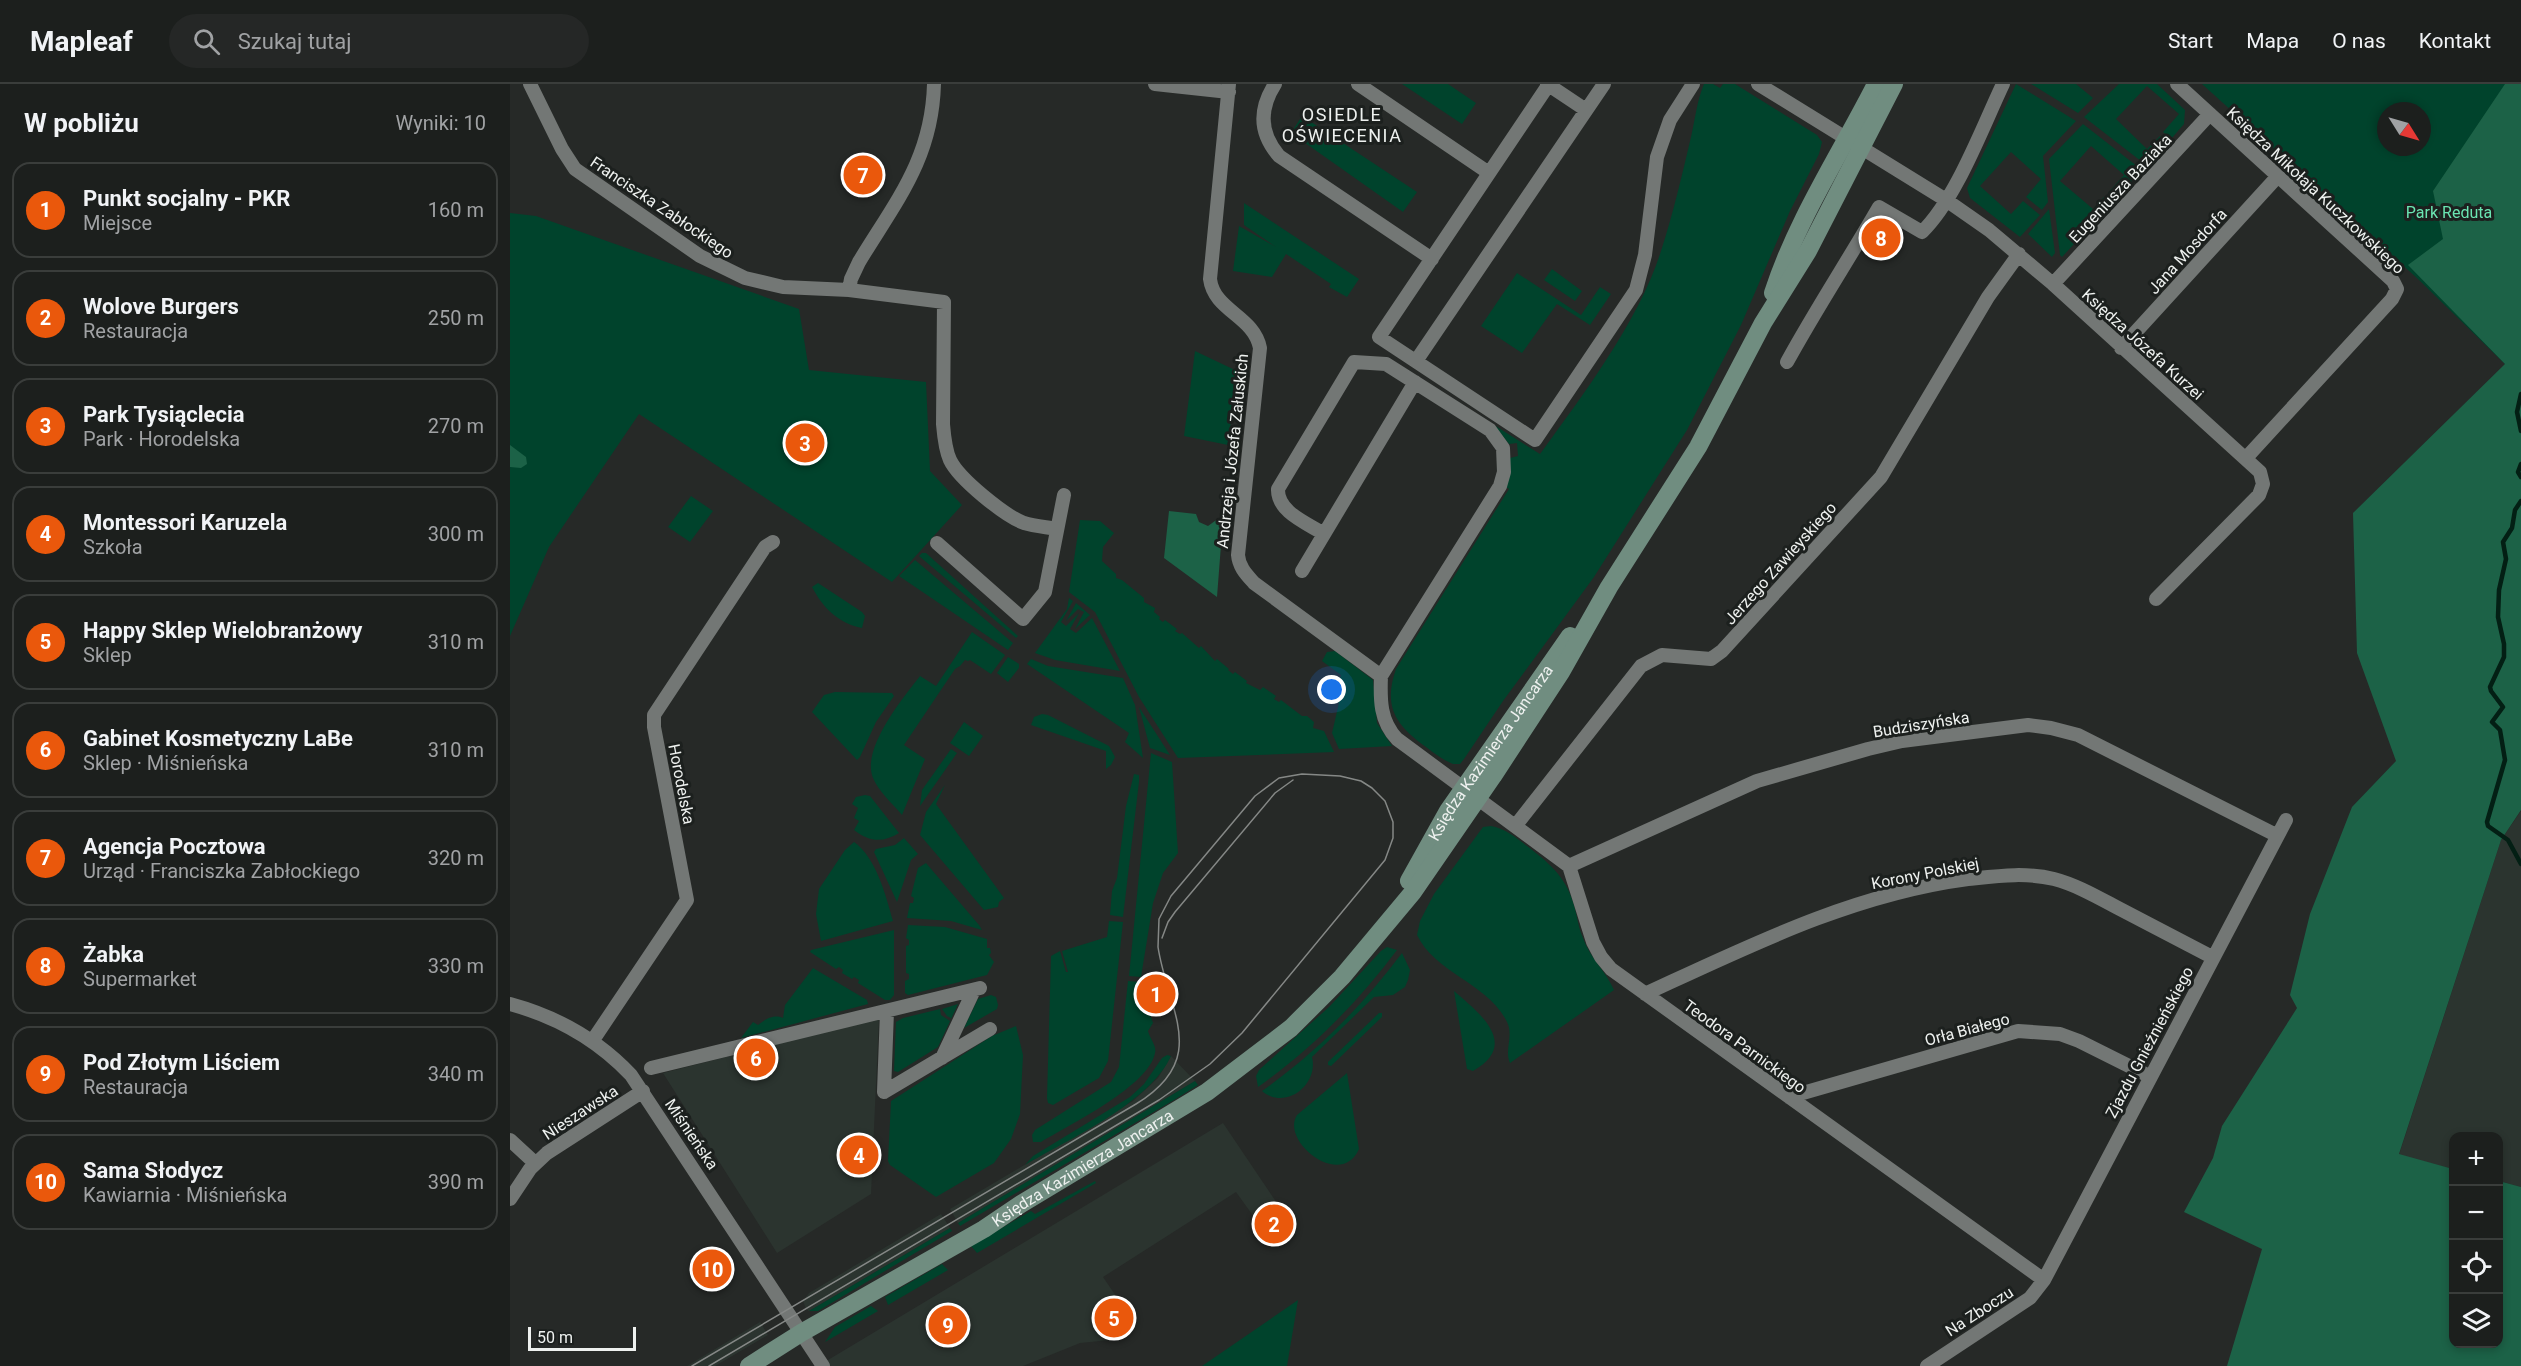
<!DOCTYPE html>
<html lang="pl">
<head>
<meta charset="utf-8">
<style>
	body { margin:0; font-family:Roboto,sans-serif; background:#252726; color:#f1f3f6 }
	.controls { position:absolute; right:18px; bottom:18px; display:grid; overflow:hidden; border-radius:12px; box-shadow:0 3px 9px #0003 }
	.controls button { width:54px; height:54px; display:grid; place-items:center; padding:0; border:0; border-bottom:2px solid #3a3d3b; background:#1c1f1d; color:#f1f3f6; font:30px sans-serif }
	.compass { position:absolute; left:1867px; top:18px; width:54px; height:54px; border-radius:50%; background:#1c1f1d; box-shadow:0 3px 9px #0003; rotate:127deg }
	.scale { position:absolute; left:18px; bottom:15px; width:108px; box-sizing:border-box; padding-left:6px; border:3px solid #eef1ef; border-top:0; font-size:16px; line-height:21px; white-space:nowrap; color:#eef1ef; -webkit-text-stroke:4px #1c201e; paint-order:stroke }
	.you { position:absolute; left:822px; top:606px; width:21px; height:21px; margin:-15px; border:4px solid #fff; border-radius:50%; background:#1a73e8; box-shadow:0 0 0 9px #1a73e833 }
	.badge { display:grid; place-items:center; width:39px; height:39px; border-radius:50%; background:#ea580c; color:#fff; font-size:20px; font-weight:700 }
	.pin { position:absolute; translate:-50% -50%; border:3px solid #fff; box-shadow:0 2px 6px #0006 }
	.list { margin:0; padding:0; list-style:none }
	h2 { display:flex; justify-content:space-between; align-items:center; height:78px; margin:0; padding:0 24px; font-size:26px }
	h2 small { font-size:20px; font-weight:400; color:#a0a2a4 }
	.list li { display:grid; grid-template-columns:39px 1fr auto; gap:18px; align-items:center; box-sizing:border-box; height:96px; margin:0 12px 12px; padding:0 12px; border:2px solid #3a3d3b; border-radius:18px }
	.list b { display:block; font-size:22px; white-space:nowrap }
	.list p { margin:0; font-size:20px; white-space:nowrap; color:#a0a2a4 }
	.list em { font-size:20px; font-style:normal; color:#a0a2a4 }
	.icon { flex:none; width:33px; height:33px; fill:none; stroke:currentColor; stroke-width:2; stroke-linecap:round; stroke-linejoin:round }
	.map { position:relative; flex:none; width:2011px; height:1282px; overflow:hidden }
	header { display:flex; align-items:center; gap:36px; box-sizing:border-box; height:84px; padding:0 30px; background:#1c1f1d; border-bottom:2px solid #3a3d3b }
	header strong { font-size:28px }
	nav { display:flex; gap:33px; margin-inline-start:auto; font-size:21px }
	.search { width:420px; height:54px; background:#252726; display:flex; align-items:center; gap:15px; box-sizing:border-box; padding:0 21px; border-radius:33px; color:#a0a2a4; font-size:22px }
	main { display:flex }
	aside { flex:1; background:#1c1f1d }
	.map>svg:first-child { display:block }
	.built { fill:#2b342f }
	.green { fill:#00432c; fill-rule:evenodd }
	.forest { fill:#1c6247 }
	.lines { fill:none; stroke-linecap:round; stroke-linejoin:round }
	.stream { stroke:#031f14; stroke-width:4.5 }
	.street { stroke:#737775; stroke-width:14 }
	.secondary { stroke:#708d80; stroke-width:18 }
	.tram { stroke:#858886; stroke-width:1.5 }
	.labels { text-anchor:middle; stroke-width:6; stroke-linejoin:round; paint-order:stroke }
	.street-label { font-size:16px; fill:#eef1ef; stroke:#1c201e }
	.park-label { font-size:16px; fill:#6ae5b2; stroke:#1c201e }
	.neighbourhood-label { font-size:18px; letter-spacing:1.5px; fill:#eef1ef; stroke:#1c201e }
</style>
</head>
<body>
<header>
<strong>Mapleaf</strong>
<div class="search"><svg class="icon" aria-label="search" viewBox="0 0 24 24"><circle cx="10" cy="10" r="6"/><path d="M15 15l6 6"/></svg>Szukaj tutaj</div>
<nav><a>Start</a><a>Mapa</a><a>O nas</a><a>Kontakt</a></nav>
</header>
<main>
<aside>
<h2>W pobliżu<small>Wyniki: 10</small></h2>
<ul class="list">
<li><span class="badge">1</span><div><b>Punkt socjalny - PKR</b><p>Miejsce</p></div><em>160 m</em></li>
<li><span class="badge">2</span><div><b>Wolove Burgers</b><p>Restauracja</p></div><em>250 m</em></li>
<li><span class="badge">3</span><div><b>Park Tysiąclecia</b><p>Park · Horodelska</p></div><em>270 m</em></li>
<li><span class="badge">4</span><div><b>Montessori Karuzela</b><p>Szkoła</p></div><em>300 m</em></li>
<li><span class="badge">5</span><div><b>Happy Sklep Wielobranżowy</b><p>Sklep</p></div><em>310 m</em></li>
<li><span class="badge">6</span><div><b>Gabinet Kosmetyczny LaBe</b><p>Sklep · Miśnieńska</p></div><em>310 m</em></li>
<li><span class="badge">7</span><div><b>Agencja Pocztowa</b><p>Urząd · Franciszka Zabłockiego</p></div><em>320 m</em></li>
<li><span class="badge">8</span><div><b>Żabka</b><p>Supermarket</p></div><em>330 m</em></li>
<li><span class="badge">9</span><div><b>Pod Złotym Liściem</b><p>Restauracja</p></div><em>340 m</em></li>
<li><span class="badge">10</span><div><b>Sama Słodycz</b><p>Kawiarnia · Miśnieńska</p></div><em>390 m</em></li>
</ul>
</aside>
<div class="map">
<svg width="2011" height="1282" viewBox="0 0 2011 1282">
	<rect width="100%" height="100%" fill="#262927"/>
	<!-- built -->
	<path class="built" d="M2011 727V1103L1989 1097 1988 1052H1944L1943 1085 1889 1071 1991 756Z
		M369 934 361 1110 267 1169 153 989Z
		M661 972 685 997 448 1139 440 1125 623 1017 648 994Z
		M713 1039 783 1143 762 1158 726 1108 593 1193 625 1240 600 1256 570 1259 513 1282H308Z
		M431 1130 440 1144 299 1227 296 1225 293 1217 299 1209Z
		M250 1238 258 1251 205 1282H177Z"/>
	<!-- green -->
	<path class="green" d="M892 0H938L966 19 952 40Z
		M1194 0H1203L1210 4 1213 0H1225L1307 51 1312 58 1309 70 1280 127 1231 241 1177 346 1084 493 993 617 954 675 950 680H943C933 676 924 669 916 663 885 641 873 622 886 585L999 405 996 403 1000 374 1008 372 1007 359 999 360 984 341 1030 370C1073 311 1129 237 1151 167 1163 130 1172 91 1181 53 1185 36 1187 16 1194 0Z
		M1506 0 1566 37 1533 72 1538 118 1532 126 1516 113 1531 95 1501 68 1470 102 1501 130 1513 117 1530 131 1510 153 1460 114 1457 104Z
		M1521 0H1566L1583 14 1568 29Z
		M1609 0H1647L1675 26 1674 40 1661 55 1653 48 1669 30 1637 2 1606 35 1637 65 1650 52 1657 58 1636 81 1574 33Z
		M1692 0H2011L1995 280 1908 195ZM1876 27H1912V63H1876Z
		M792 32 907 108 893 128 781 49Z
		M1573 40 1632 86 1606 115 1598 109 1614 91 1581 62 1550 97 1583 125 1594 113 1601 120 1552 173 1550 171 1539 75Z
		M734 119 849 195 837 213 819 203 821 200 776 170 762 193 723 187 729 142 766 163 734 141Z
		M1539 125 1545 169 1542 173 1518 150Z
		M0 129 26 132 289 225 299 286 416 298 420 387 452 421 382 498 129 330 39 463 0 552Z
		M1042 185 1072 207 1065 217 1034 196Z
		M1007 189 1071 231 1090 203 1101 210 1080 241 1047 220 1012 269 971 242Z
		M685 267 727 287 718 361 674 352Z
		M181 412 203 427 180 458 158 443Z
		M570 436 590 437 604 449 593 463 592 477 606 490V494L612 496 634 514V518L645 524 644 528 650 533 649 535 653 538 655 536 667 545 665 547 670 550 672 549 689 564 691 562 705 577 707 575 719 585 718 586 723 590 725 588 737 597 736 599 750 606 753 603 766 612 764 615 769 618 771 616 792 632H797L804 638 803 644 814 647 824 668 668 674 629 613 585 528 559 508Z
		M412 469H416L508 552 506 554 409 472Z
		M405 476 503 559 498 566 389 492Z
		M308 499 352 528 355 532 352 544C328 539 313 524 302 503Z
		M559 514 563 517 551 538 556 542 569 529 560 545 566 549 582 534 610 587 545 576 525 569 557 525Z
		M566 519 580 531 565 545 574 528 568 525 556 537Z
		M462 548 495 571 481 590 460 576 458 577 455 576 450 582 445 585 394 661 415 675 392 731C383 720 369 708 363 694 351 665 392 615 410 592L426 602Z
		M825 567 863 596 867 639 882 662 829 665 822 649 829 619 825 616 831 591 812 577 817 568Z
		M498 573 509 580V584L498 598 487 589Z
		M521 575 538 582 613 594 625 621 633 674 615 658 619 649 517 580Z
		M325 608 382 609 384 612 366 638 350 673 347 676 302 628 314 611Z
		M629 623 660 671 640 664Z
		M532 630 538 631 599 662 605 673 601 681 596 685V667L521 641 524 633Z
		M454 638 473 652 459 672 440 659Z
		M441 665 447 669 410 722 412 706Z
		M641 669 662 678 668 769 653 789 643 819 631 893 619 892Z
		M624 690 629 691V698L613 833 600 831 602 807 607 794 616 722Z
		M435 701 426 720 494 814 489 818 488 823 474 826 410 751 416 728Z
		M355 711 360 712 389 749C373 759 359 758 344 746L349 737 344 734 348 724 342 720 346 713Z
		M981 742C996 745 1005 753 1017 762 1038 778 1055 792 1063 818 1067 830 1068 843 1073 854 1080 874 1096 887 1104 906L1000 979C994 966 1004 952 997 938 979 900 925 889 907 851L910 837 924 810 973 743Z
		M394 754 408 770 401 776 387 818 364 768 366 765 385 761Z
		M344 758C366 773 376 812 383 837L311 857 306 830 309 805 335 766Z
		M416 779 469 841 472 846 441 837 397 834 400 819H403L404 814 401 812 408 784Z
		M599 837 613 838 598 977 589 994 543 1021 538 1019 537 1014 541 872 550 867 556 888H558L552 867 597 853Z
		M398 841 435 843 477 855V864H480L481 869 479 871 484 878 477 891 398 911 395 909V897L399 895V890L396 889V862L399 861V856L396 854Z
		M384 846V911L380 916H375L348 899 349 896 344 893 342 895 332 889 333 886 329 883 326 885 300 868 301 866Z
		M877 863 887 866C847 919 803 964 748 1003L746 992 749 986 819 923 871 867Z
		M892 869 900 886 898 896 895 903 883 911 864 913 802 973C809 1001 775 1027 752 1007 808 967 851 923 892 869Z
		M303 884 357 916 358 920 231 954 243 938 248 941C256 935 263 930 273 934L275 921Z
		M618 897 630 898 643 939 638 947C640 955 647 962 645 969 639 1002 559 1041 531 1058H523L522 1051 525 1046 601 998 609 983Z
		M944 907C968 928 1011 960 963 987L957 985Z
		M481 911 486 913 488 921 487 925 454 944 468 915Z
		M448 920 428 963 388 988 384 987 386 938 393 934 430 925 431 931 440 937 441 934 437 932 432 925Z
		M869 929H872V933L821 982 818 981V978Z
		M506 942 513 971 510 1030 501 1055 484 1079 426 1113 380 1081 378 1077 381 1017 482 952Z
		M657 971 661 972C640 1019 559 1055 515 1081L523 1072 620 1013 634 1000 652 974Z
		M837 989 849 1065C831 1106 770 1057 787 1031Z
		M685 997 688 1001 664 1016 450 1142 448 1139Z
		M585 1097 586 1099 467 1169 461 1162 521 1127 525 1130Z
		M440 1144 442 1147 308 1227H299Z
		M432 1180 438 1186 378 1221 375 1213Z
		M788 1216 777 1282H692Z
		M361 1222 368 1227 315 1258 325 1243Z"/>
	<!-- forest -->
	<path class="forest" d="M1995 0H2011V726L1991 756 1889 1070 1943 1085 1944 1260H1988L1989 1097 2011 1103V1282H1717L1752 1165 1674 1128 1703 1074 1712 1042 1787 924 1780 911 1800 830 1842 723 1886 677 1847 569 1843 429 1995 280 1898 181 1933 155 1923 107Z
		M0 361 16 373 17 380 11 384 0 383Z
		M659 427 686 430 689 438 698 442 709 434 713 435 707 513 654 474Z"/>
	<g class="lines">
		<!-- stream -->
		<path class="stream" d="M2011 310 2007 328 2011 347
			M2011 380 2008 388 2011 393
			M2011 417 2005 426 2002 444 1993 458 1996 475 1989 506 1988 533 1994 560V573L1980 603 1981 607 1993 623 1982 638 1990 646 1995 676 1977 738 1978 742 1998 756 2011 780"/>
		<!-- street -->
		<path class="street" d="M20 0 52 65 65 85 190 172 235 194 273 203 339 206 434 218 433 340C434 352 435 365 440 376 449 395 495 432 514 439 524 442 536 443 547 445
			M645 0 719 8
			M719 0 700 195C704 227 744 232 750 264L728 471C729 483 736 490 744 499L871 592C870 616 870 637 887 655L1059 782 1083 858 1091 873 1101 885 1534 1196
			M765 0C749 25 749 49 769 72L922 175
			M848 0 979 89
			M1037 0 1076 26
			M1039 0 869 253 1025 356 1126 206 1135 171 1147 73 1160 36 1183 0
			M1248 0 1436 116 1479 146 1543 200 1750 388 1753 400 1749 411 1646 515
			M1667 0 1883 197 1887 205 1882 215 1736 374
			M1543 200 1700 30
			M339 206 341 195 349 178C386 117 422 75 424 0
			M1611 264 1768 92
			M906 277 1094 0
			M1277 278C1306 225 1339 175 1369 123L1412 148C1446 115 1472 44 1493 0
			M814 450C797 439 767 428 768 405L844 278 876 280 980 346 993 364 994 388 990 402 871 592
			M427 459 513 535 535 508 554 411
			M792 487 905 298
			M1006 741 1131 582 1152 571 1201 575 1212 567 1371 393 1478 213 1509 170
			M1059 782 1247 697 1358 665 1392 657 1518 641 1541 644 1568 651 1766 751
			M1135 910C1239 862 1343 810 1458 795 1487 792 1515 788 1544 795 1567 801 1589 814 1610 825 1641 841 1671 857 1702 873
			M0 920C48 933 87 955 121 991L313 1282
			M83 956 177 816 144 643V631L255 463 263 458
			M432 974 464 906
			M141 984 470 904
			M374 1008 480 945
			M374 1008 377 927
			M1279 1013 1508 947 1550 950 1569 957 1639 992
			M0 1056 25 1079
			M0 1115 20 1085 37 1069 133 1007
			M1417 1282 1520 1214 1534 1196 1776 736"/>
		<!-- secondary -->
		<g class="secondary">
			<path d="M1263 209C1287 135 1331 69 1366 0"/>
			<path id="s1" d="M899 797 938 727 1060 552"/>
			<path id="s2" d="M239 1282 291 1249 474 1145 511 1120 697 1008 781 944 832 893 903 808 983 692 1051 588 1099 503 1188 363 1253 239 1298 167 1384 0"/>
		</g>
		<!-- tram -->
		<path class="tram" d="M652 854 658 838 665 828 765 709 783 696
			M182 1282 626 1020C701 974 658 928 648 863L649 835 661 812 745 712 769 694 792 690 830 692 851 697 862 704 875 717 883 738V754L875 776 732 949 700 980 649 1016 199 1282"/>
	</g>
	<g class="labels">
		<!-- street labels -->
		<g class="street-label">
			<text transform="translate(1610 104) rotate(-47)" y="6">Eugeniusza Baziaka</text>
			<text transform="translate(1806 106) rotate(43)" y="6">Księdza Mikołaja Kuczkowskiego</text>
			<text transform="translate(152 123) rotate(34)" y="6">Franciszka Zabłockiego</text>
			<text transform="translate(1677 167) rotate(-48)" y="6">Jana Mosdorfa</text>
			<text transform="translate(1633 260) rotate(42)" y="6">Księdza Józefa Kurzei</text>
			<text transform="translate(722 367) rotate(-84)" y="6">Andrzeja i Józefa Załuskich</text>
			<text transform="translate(1270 479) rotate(-48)" y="6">Jerzego Zawieyskiego</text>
			<text transform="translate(1411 640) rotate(-9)" y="6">Budziszyńska</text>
			<text dy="6" stroke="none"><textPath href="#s1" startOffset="152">Księdza Kazimierza Jancarza</textPath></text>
			<text transform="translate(172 700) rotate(79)" y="6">Horodelska</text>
			<text transform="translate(1415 789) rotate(-11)" y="6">Korony Polskiej</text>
			<text transform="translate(1457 945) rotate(-15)" y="6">Orła Białego</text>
			<text transform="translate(1639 958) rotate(-62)" y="6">Zjazdu Gnieźnieńskiego</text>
			<text transform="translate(1235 962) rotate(36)" y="6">Teodora Parnickiego</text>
			<text transform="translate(70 1028) rotate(-33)" y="6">Nieszawska</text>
			<text transform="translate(182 1050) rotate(56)" y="6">Miśnieńska</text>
			<text dy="6" stroke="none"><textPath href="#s2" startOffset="388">Księdza Kazimierza Jancarza</textPath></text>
			<text transform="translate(1469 1227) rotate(-33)" y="6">Na Zboczu</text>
		</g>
		<!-- park labels -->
		<g class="park-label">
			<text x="1939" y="134">Park Reduta</text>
		</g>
		<!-- neighbourhood labels -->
		<g class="neighbourhood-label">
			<text x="832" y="37">OSIEDLE<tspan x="832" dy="21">OŚWIECENIA</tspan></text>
		</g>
	</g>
</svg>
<div class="controls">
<button>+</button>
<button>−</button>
<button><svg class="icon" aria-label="locate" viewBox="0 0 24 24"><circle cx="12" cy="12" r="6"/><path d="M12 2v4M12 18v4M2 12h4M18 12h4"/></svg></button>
<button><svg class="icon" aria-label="layers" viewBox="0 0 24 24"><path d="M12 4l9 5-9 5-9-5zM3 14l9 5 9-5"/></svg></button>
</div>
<svg class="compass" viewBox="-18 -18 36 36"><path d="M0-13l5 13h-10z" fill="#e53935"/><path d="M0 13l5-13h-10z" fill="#a0a2a4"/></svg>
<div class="scale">50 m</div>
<div class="you"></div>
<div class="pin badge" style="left:646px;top:910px">1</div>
<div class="pin badge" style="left:764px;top:1140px">2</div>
<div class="pin badge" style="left:295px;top:359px">3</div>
<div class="pin badge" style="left:349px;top:1071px">4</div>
<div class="pin badge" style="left:604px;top:1234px">5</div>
<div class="pin badge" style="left:246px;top:974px">6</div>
<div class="pin badge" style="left:353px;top:91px">7</div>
<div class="pin badge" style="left:1371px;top:154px">8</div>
<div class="pin badge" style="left:438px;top:1241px">9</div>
<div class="pin badge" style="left:202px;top:1185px">10</div>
</div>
</main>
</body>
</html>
